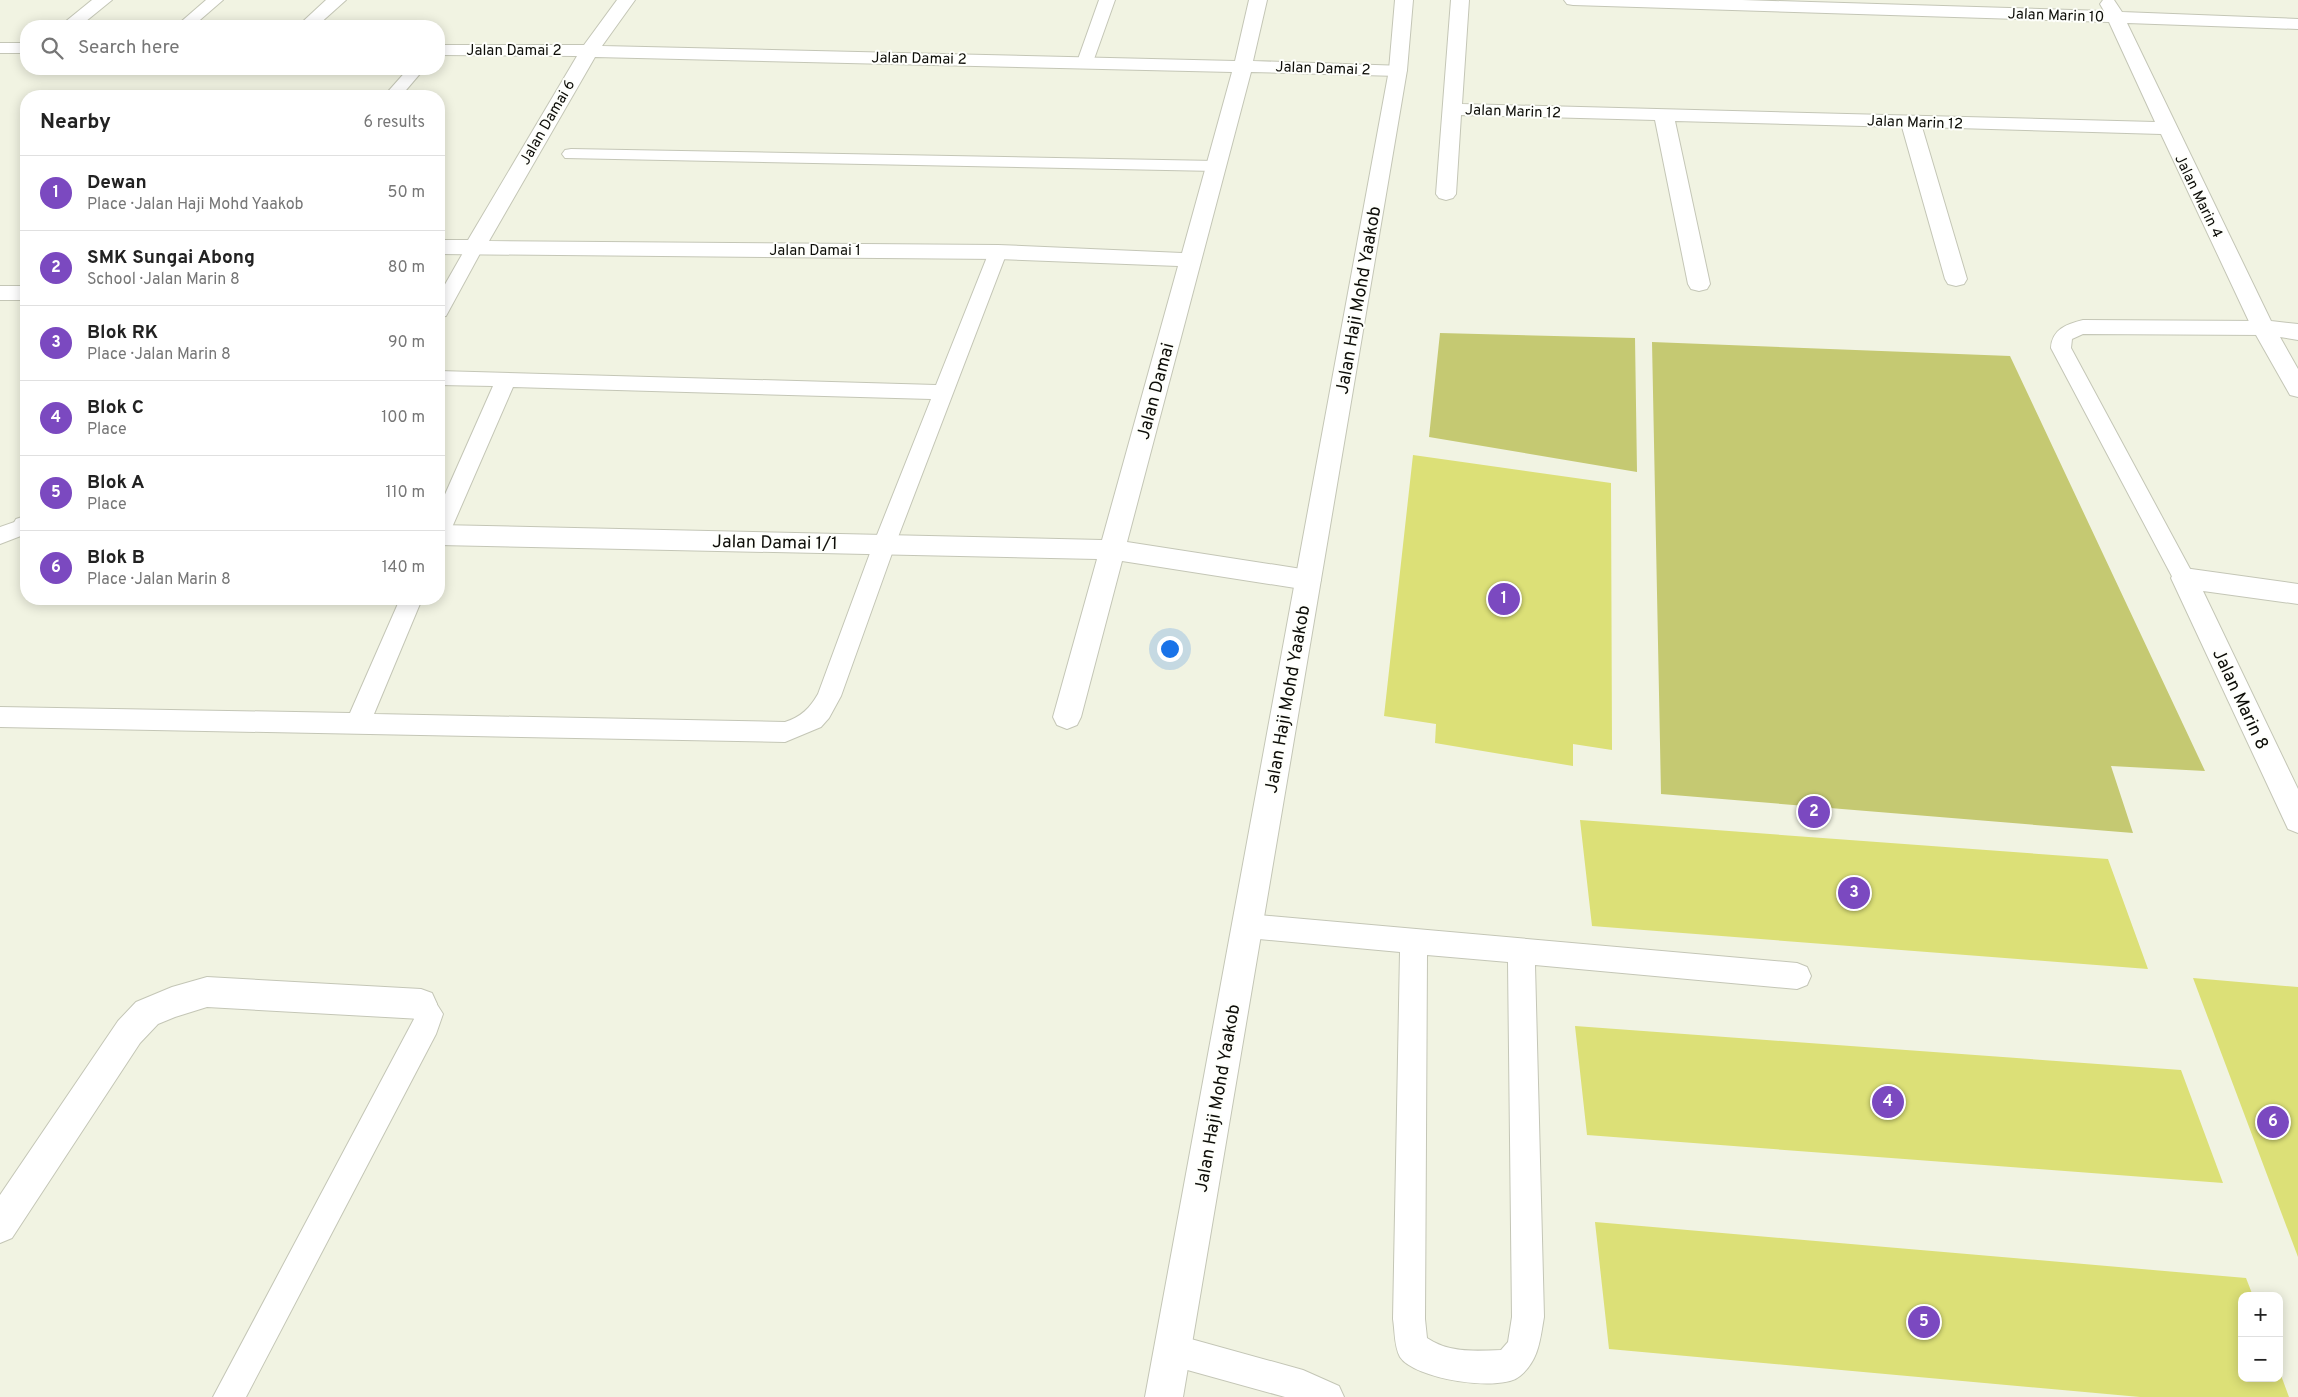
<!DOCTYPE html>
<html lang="en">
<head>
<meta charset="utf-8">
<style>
	body { margin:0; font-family:Overpass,sans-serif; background:#f6f6f6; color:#222 }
	.controls { position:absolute; right:15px; bottom:15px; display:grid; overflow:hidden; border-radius:10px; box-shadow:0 2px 12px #0003 }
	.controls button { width:45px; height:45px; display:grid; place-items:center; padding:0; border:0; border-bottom:1px solid #e0e0e0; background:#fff; color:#222; font:25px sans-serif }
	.you { position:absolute; left:1169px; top:648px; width:18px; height:18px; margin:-12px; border:4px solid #fff; border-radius:50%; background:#1a73e8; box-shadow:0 0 0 8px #1a73e833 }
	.badge { display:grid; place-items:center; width:32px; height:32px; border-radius:50%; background:#7b49c0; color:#fff; font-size:16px; font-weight:700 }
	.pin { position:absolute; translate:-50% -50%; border:2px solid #fff; box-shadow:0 1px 5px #0006 }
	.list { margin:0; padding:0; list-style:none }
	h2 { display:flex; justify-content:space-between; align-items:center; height:65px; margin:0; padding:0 20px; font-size:21px }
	h2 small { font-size:16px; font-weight:400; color:#767676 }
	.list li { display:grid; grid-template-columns:32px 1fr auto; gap:15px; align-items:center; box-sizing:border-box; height:75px; padding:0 20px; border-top:1px solid #e0e0e0 }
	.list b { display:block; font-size:19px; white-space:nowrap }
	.list p { margin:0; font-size:16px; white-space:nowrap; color:#767676 }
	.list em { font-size:16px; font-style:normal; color:#767676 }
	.icon { flex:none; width:28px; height:28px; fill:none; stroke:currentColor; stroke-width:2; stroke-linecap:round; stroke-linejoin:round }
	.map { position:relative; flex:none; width:2298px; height:1397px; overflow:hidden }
	.search { position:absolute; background:#fff; box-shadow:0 2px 12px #0003; left:20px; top:20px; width:425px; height:55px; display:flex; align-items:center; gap:12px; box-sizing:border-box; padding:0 18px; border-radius:20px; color:#767676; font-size:19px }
	.panel { position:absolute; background:#fff; box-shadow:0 2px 12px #0003; left:20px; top:90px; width:425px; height:515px; border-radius:20px }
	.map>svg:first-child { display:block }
	.green { fill:#c5c972 }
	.building { fill:#dce077 }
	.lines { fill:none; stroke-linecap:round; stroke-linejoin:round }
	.service-casing { stroke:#c4c6b6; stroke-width:2 }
	.minor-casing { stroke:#c4c6b6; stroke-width:2 }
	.tertiary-casing { stroke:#c4c6b6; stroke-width:2 }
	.service { fill:#fff; fill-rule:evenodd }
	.minor { fill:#fff; fill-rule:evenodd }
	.tertiary { fill:#fff; fill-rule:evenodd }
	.labels { text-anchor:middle; stroke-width:4; stroke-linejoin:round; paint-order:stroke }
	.far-street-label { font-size:15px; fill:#0d0d08; stroke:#fefffb }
	.street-label { font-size:18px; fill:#0d0d08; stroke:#fefffb }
</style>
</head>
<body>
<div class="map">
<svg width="2298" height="1397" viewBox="0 0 2298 1397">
	<rect width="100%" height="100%" fill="#f1f3e2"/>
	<!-- green -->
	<path class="green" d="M1440 333 1635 338 1637 472 1429 437Z
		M1652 342 2010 356 2205 771 2111 766 2133 833 1661 794Z"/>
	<!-- building -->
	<path class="building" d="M1413 455 1611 483 1612 750 1573 744V766L1435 743 1436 724 1384 716Z
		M1580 820 2108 859 2148 969 1592 926Z
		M2193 978 2298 987V1257Z
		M1575 1026 2181 1070 2223 1183 1587 1135Z
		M1595 1222 2246 1278 2253 1296H2242V1378H2279V1370L2289 1397H2140L1609 1349Z"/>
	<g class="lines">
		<!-- service casing -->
		<g class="service-casing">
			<path id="service" d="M206 0H223L193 26H176Z
				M1099 0H1115L1093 62 1091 65H1079L1077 62Z
				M408 69H424L401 96H384Z
				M571 149 1216 161 1222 162 1225 166 1222 170 1216 171 565 158 562 154 565 150Z
				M474 242 480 244 483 248 446 316 439 317V295L468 244Z
				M998 246 1004 248 1007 252 895 545 841 696 829 718 821 727 785 742 0 727V707L350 713 400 599H422L374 714 785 722C801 717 810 708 818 694L873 545 931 399 513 387 450 532 447 538 439 540V508L493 386 439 385V371L936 385 989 252 992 248Z
				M2083 320 2263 321 2270 323 2273 328 2270 333 2263 335 2083 334 2072 339 2071 348 2195 578 2192 584 2184 587 2176 584 2051 348C2052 329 2067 324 2083 320Z
				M26 518V534L0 544V527Z
				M1248 914 1797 963 1807 967 1811 976 1807 985 1797 989 1535 965 1544 1317C1540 1340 1539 1360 1520 1376 1501 1393 1414 1379 1400 1357 1394 1346 1395 1331 1393 1319L1400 952 1248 938 1239 935 1235 926 1239 917ZM1427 955 1508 962 1512 1317 1508 1342 1501 1350C1475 1351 1449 1353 1427 1338L1425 1319Z
				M421 991 431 995 443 1014 436 1034 246 1397H213L414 1019 407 1004 411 995Z
				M1173 1334 1303 1370 1339 1386 1344 1397H1285L1173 1366 1162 1361 1157 1350 1162 1339Z"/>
		</g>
		<!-- minor casing -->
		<g class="minor-casing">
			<path id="minor" d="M92 0H112L80 26H60Z
				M326 0H346L317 26H298Z
				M617 0H635L602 46 1235 61 1249 0H1267L1253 61 1405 66 1407 70 1405 74 1398 76 1251 72 1127 542 1308 570 1317 573 1321 580 1317 587 1308 590 1122 561 1081 717 1077 725 1067 729 1057 725 1053 717 1097 559 439 545V525L1102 540 1178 266 998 259 439 254V240H468L577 56 439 55V45H584ZM595 57 1232 72 1182 253 998 245 489 241Z
				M1451 0H1469L1462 104 2155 122 2109 22 1573 5 1567 4 1564 0H1742L2104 11 2100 4 2103 0H2114L2122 12 2298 19V29L2127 23 2271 321 2298 324V340L2280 337 2298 369V397L2290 395 2252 328 2161 134 1922 127 1967 279 1964 284 1956 286 1948 284 1945 279 1902 127 1675 121 1710 284 1707 289 1699 291 1691 289 1688 284 1655 120 1461 115 1456 194 1453 198 1446 200 1439 198 1436 194Z
				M0 43H26V53H0Z
				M0 286H26V300H0Z
				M25 516 26 517V536L16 533 12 526 16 519Z
				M2184 568 2298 584V604L2203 591 2298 789V833L2288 829 2171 578 2175 571Z
				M207 977 421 989 432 993 437 1004 432 1015 421 1019 207 1007 175 1017 158 1024 140 1043 12 1238 0 1243V1195L118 1021 136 1002 172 987Z"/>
		</g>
		<!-- tertiary casing -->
		<g class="tertiary-casing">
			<path id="tertiary" d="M1395 0H1413L1407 70 1183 1397H1145L1389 70Z"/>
		</g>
		<!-- service -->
		<use href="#service" class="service"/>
		<!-- minor -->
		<use href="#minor" class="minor"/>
		<!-- tertiary -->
		<use href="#tertiary" class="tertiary"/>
	</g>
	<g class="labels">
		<!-- far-street labels -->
		<g class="far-street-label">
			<text transform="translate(2056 15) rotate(2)" y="5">Jalan Marin 10</text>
			<text x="514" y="55">Jalan Damai 2</text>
			<text transform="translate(919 58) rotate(1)" y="5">Jalan Damai 2</text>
			<text transform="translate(1323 68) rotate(2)" y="5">Jalan Damai 2</text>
			<text transform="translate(1513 111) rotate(2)" y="5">Jalan Marin 12</text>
			<text transform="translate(547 122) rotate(-60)" y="5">Jalan Damai 6</text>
			<text transform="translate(1915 122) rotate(2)" y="5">Jalan Marin 12</text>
			<text transform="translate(2199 196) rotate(64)" y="5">Jalan Marin 4</text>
			<text x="815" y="255">Jalan Damai 1</text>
		</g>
		<!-- street labels -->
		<g class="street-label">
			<text transform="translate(1358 300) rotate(-80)" y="6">Jalan Haji Mohd Yaakob</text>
			<text transform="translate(1155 391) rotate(-75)" y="6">Jalan Damai</text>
			<text transform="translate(775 542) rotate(1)" y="6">Jalan Damai 1/1</text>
			<text transform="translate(1287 699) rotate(-80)" y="6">Jalan Haji Mohd Yaakob</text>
			<text transform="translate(2241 699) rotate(65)" y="6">Jalan Marin 8</text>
			<text transform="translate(1217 1098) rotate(-80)" y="6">Jalan Haji Mohd Yaakob</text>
		</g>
	</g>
</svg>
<div class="controls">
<button>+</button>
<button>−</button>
</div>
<div class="you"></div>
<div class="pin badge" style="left:1504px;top:599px">1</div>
<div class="pin badge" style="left:1814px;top:812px">2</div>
<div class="pin badge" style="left:1854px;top:893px">3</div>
<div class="pin badge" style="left:1888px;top:1102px">4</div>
<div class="pin badge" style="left:1924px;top:1322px">5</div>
<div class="pin badge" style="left:2273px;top:1122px">6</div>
<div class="search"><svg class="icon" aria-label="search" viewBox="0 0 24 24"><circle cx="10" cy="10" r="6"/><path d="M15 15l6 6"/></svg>Search here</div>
<section class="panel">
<h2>Nearby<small>6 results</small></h2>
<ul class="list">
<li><span class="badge">1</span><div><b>Dewan</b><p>Place · Jalan Haji Mohd Yaakob</p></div><em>50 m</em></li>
<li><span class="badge">2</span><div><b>SMK Sungai Abong</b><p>School · Jalan Marin 8</p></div><em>80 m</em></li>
<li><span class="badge">3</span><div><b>Blok RK</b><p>Place · Jalan Marin 8</p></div><em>90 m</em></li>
<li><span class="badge">4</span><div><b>Blok C</b><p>Place</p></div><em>100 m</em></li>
<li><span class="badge">5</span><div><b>Blok A</b><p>Place</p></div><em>110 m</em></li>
<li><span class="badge">6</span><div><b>Blok B</b><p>Place · Jalan Marin 8</p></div><em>140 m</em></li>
</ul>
</section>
</div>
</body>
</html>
